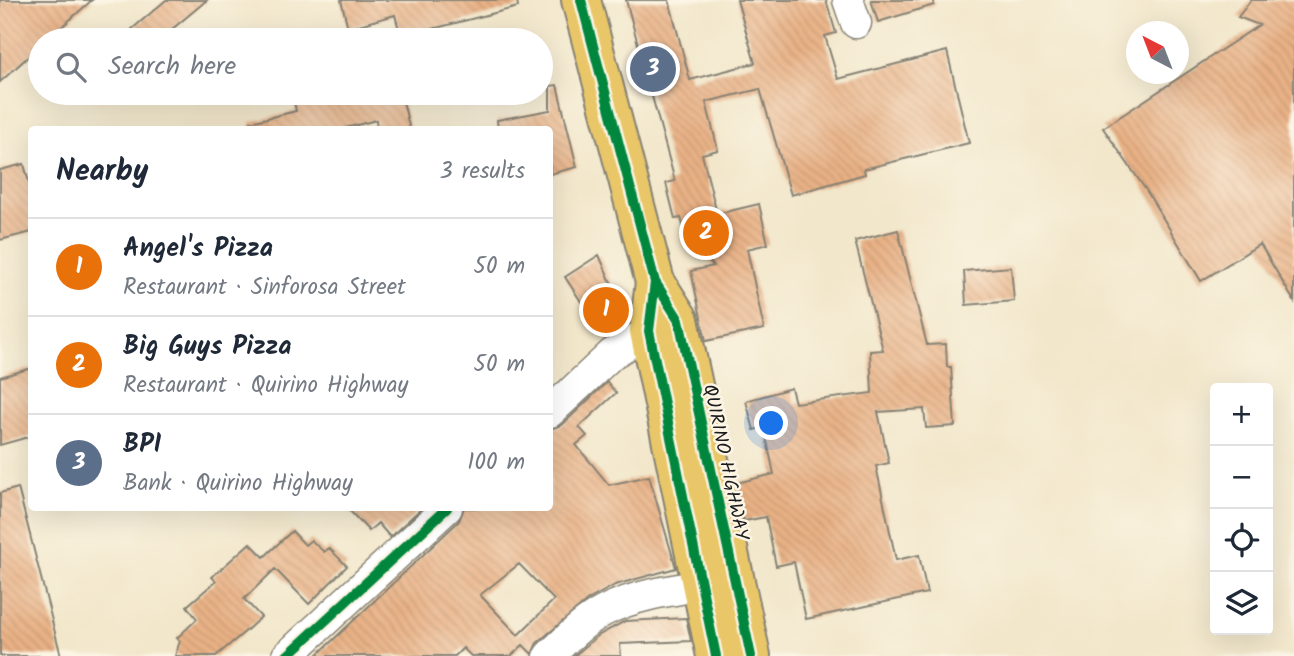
<!DOCTYPE html>
<html lang="en">
<head>
<meta charset="utf-8">
<style>
	body { margin:0; font-family:Kalam,sans-serif; background:#f2f2f3; color:#1f2937 }
	.controls { position:absolute; right:21px; bottom:21px; display:grid; overflow:hidden; border-radius:7px; box-shadow:0 7px 28px #0002 }
	.controls button { width:63px; height:63px; display:grid; place-items:center; padding:0; border:0; border-bottom:2px solid #e0e1e3; background:#fff; color:#1f2937; font:35px sans-serif }
	.compass { position:absolute; left:1126px; top:21px; width:63px; height:63px; border-radius:50%; background:#fff; box-shadow:0 7px 28px #0002; rotate:318deg }
	.you { position:absolute; left:772px; top:424px; width:24px; height:24px; margin:-18px; border:5px solid #fff; border-radius:50%; background:#1a73e8; box-shadow:0 0 0 10px #1a73e833 }
	.badge { display:grid; place-items:center; width:46px; height:46px; border-radius:50%; background:#b5179e; color:#fff; font-size:23px; font-weight:700 }
	.pin { position:absolute; translate:-50% -50%; border:4px solid #fff; box-shadow:0 2px 7px #0006 }
	.list { margin:0; padding:0; list-style:none }
	h2 { display:flex; justify-content:space-between; align-items:center; height:91px; margin:0; padding:0 28px; font-size:30px }
	h2 small { font-size:23px; font-weight:400; color:#747a83 }
	.list li { display:grid; grid-template-columns:46px 1fr auto; gap:21px; align-items:center; box-sizing:border-box; height:98px; padding:0 28px; border-top:2px solid #e0e1e3 }
	.list b { display:block; font-size:26px; white-space:nowrap }
	.list p { margin:0; font-size:23px; white-space:nowrap; color:#747a83 }
	.list em { font-size:23px; font-style:normal; color:#747a83 }
	.icon { flex:none; width:38px; height:38px; fill:none; stroke:currentColor; stroke-width:2; stroke-linecap:round; stroke-linejoin:round }
	.map { position:relative; flex:none; width:1294px; height:656px; overflow:hidden }
	.search { position:absolute; background:#fff; box-shadow:0 7px 28px #0002; left:28px; top:28px; width:525px; height:77px; display:flex; align-items:center; gap:18px; box-sizing:border-box; padding:0 24px; border-radius:38px; color:#747a83; font-size:26px }
	.panel { position:absolute; background:#fff; box-shadow:0 7px 28px #0002; left:28px; top:126px; width:525px; height:385px; border-radius:7px }
	.map>svg:first-child { display:block }
	.building { fill:url(#building-back-hatch); fill-rule:evenodd }
	.lines { fill:none; stroke-linecap:round; stroke-linejoin:round }
	.street-casing { stroke:#878274; stroke-width:33 }
	.primary-casing { stroke:#878274; stroke-width:42 }
	.street { stroke:#fff; stroke-width:30 }
	.primary { stroke:#e9c769; stroke-width:38 }
	.cycleway-casing { stroke:#fcf5e5; stroke-width:15 }
	.cycleway { stroke:#00873e; stroke-width:10 }
	.labels { text-anchor:middle; stroke-width:5; stroke-linejoin:round; paint-order:stroke }
	.street-label { font-size:19px; fill:#1c1c1c; stroke:#fcf5e5 }
</style>
</head>
<body>
<div class="map">
<svg width="1294" height="656" viewBox="0 0 1294 656">
	<defs>
		<pattern id="building-back-hatch" width="6" height="6" patternUnits="userSpaceOnUse" patternTransform="scale(1.75)"><rect width="6" height="6" fill="#e9b185"/><path d="M-1 5l2 2M0 0l6 6M5-1l2 2" fill="none" stroke="#c79872"/></pattern>
	</defs>
	<rect width="100%" height="100%" fill="#fcf5e5"/>
	<filter id="ink" filterUnits="userSpaceOnUse"><feTurbulence type="fractalNoise" baseFrequency=".0143" numOctaves="2"/><feDisplacementMap in="SourceGraphic" scale="14" xChannelSelector="R" yChannelSelector="G"/><feConvolveMatrix kernelMatrix="1 2 1 2 8 2 1 2 1" color-interpolation-filters="sRGB"/></filter>
	<filter id="wash" filterUnits="userSpaceOnUse"><feTurbulence type="fractalNoise" baseFrequency=".00686" numOctaves="4" result="noise"/><feDisplacementMap in="SourceGraphic" scale="28" xChannelSelector="R" yChannelSelector="G"/><feGaussianBlur stdDeviation="1.57" result="paint"/><feColorMatrix in="noise" values="0 0 0 0 0 0 0 0 0 0 0 0 0 0 0 0 0 1.4 0 .05"/><feComposite in="paint" operator="in"/></filter>
	<g filter="url(#wash)">
		<rect width="100%" height="100%" fill="#f2e7cb"/>
		<g id="blocks">
			<!-- building -->
			<path class="building" d="M0 0H92L47 40H40V46L0 82Z
				M166 0H207L159 40H142L132 29Z
				M341 0H517L518 7 401 37 395 15 348 28Z
				M626 0H669L690 80 755 63 737 0H826L836 33 825 36 838 79 947 51 969 143 864 169 865 174 791 195 760 89 706 102 718 150 702 154 717 214 759 204 768 244 747 249 764 329 706 341 691 271 714 266 688 244 681 218 675 219 666 183 675 181Z
				M871 0H934V5L878 22Z
				M1251 0H1294V301L1260 244 1201 281 1146 190 1103 128 1259 25 1238 17Z
				M557 85 577 167 550 174V130H498L497 120 550 110V86Z
				M292 93H401L410 130H377L376 120 338 130H251V122L296 111Z
				M24 164 32 194V232L0 240V170Z
				M898 230 927 345 946 344 947 367H951L955 426 926 428 924 409 878 412 889 463 876 466 896 560 919 555 927 593 806 619 794 562 776 566 766 517 744 521 736 483 774 474 764 427 754 430 746 401 791 388 795 403 872 393 870 351 883 350 855 241Z
				M599 255 621 305 597 326 565 277Z
				M1011 267 1014 301 966 305 964 271Z
				M32 368V436L0 445V377Z
				M607 382 616 393 579 427 587 436 576 445 609 485 649 476 676 568 615 585 588 600 537 643 532 654 523 645 511 656H471L463 648 455 656H316L459 521 464 508H550V429L562 425ZM519 564 554 600 518 635 480 595Z
				M18 488 61 656H0V493Z
				M347 508H422L390 537 378 523 369 531Z
				M292 531 305 545 311 540 324 552 329 548 347 566 309 604 275 569 244 599 261 617 247 630 216 656H175L180 641 177 638 197 619 187 606 216 581 212 577 250 543 264 557Z
				M686 618 691 641 620 644 621 656H574L599 635 625 621Z"/>
		</g>
	</g>
	<g filter="url(#ink)">
		<use href="#blocks" fill-opacity="0" stroke="#878274" stroke-width="2"/>
		<g class="lines">
			<!-- street casing -->
			<g class="street-casing">
				<path id="street" d="M848 0 856 23
					M550 412 612 354 649 331
					M287 656 447 508
					M549 656C566 640 583 622 604 611 638 593 683 589 721 582"/>
			</g>
			<!-- primary casing -->
			<g class="primary-casing">
				<path id="primary" d="M581 0 655 282 679 320 751 656
					M655 282 649 331 716 656"/>
			</g>
			<!-- street -->
			<use href="#street" class="street"/>
			<!-- primary -->
			<use href="#primary" class="primary"/>
			<!-- cycleway casing -->
			<g class="cycleway-casing">
				<path id="cycleway" d="M581 0 655 282 679 320 751 656
					M655 282 649 331 716 656
					M287 656 447 508"/>
			</g>
			<!-- cycleway -->
			<use href="#cycleway" class="cycleway"/>
		</g>
	</g>
	<g class="labels">
		<!-- street labels -->
		<g class="street-label">
			<text transform="translate(727 462) rotate(78)" y="7">QUIRINO HIGHWAY</text>
		</g>
	</g>
</svg>
<div class="controls">
<button>+</button>
<button>−</button>
<button><svg class="icon" aria-label="locate" viewBox="0 0 24 24"><circle cx="12" cy="12" r="6"/><path d="M12 2v4M12 18v4M2 12h4M18 12h4"/></svg></button>
<button><svg class="icon" aria-label="layers" viewBox="0 0 24 24"><path d="M12 4l9 5-9 5-9-5zM3 14l9 5 9-5"/></svg></button>
</div>
<svg class="compass" viewBox="-18 -18 36 36"><path d="M0-13l5 13h-10z" fill="#e53935"/><path d="M0 13l5-13h-10z" fill="#747a83"/></svg>
<div class="you"></div>
<div class="pin badge" style="left:606px;top:310px;background:#e8710a">1</div>
<div class="pin badge" style="left:706px;top:233px;background:#e8710a">2</div>
<div class="pin badge" style="left:653px;top:69px;background:#5c6f8a">3</div>
<div class="search"><svg class="icon" aria-label="search" viewBox="0 0 24 24"><circle cx="10" cy="10" r="6"/><path d="M15 15l6 6"/></svg>Search here</div>
<section class="panel">
<h2>Nearby<small>3 results</small></h2>
<ul class="list">
<li><span class="badge" style="background:#e8710a">1</span><div><b>Angel's Pizza</b><p>Restaurant · Sinforosa Street</p></div><em>50 m</em></li>
<li><span class="badge" style="background:#e8710a">2</span><div><b>Big Guys Pizza</b><p>Restaurant · Quirino Highway</p></div><em>50 m</em></li>
<li><span class="badge" style="background:#5c6f8a">3</span><div><b>BPI</b><p>Bank · Quirino Highway</p></div><em>100 m</em></li>
</ul>
</section>
</div>
</body>
</html>
